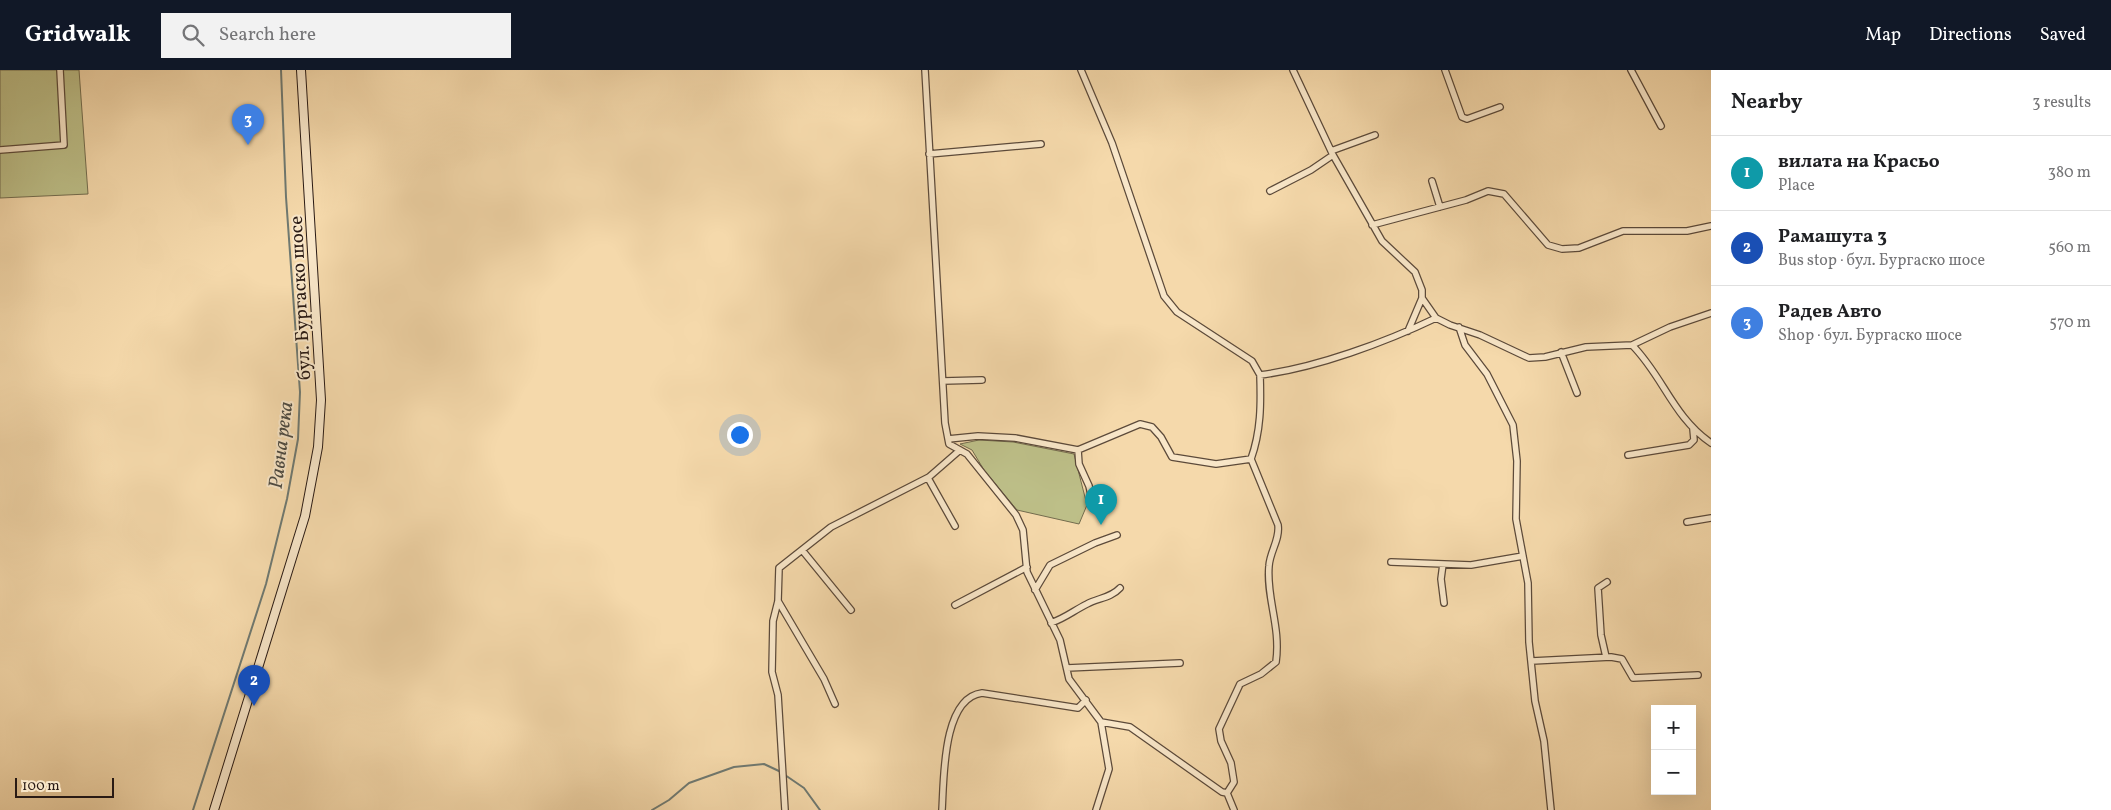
<!DOCTYPE html>
<html lang="en">
<head>
<meta charset="utf-8">
<style>
	body { margin:0; font-family:Vollkorn,serif; background:#f2f2f2; color:#202124 }
	.controls { position:absolute; right:15px; bottom:15px; display:grid; overflow:hidden; border-radius:0px; box-shadow:0 5px 20px #0002 }
	.controls button { width:45px; height:45px; display:grid; place-items:center; padding:0; border:0; border-bottom:1px solid #e0e0e0; background:#fff; color:#202124; font:25px sans-serif }
	.scale { position:absolute; left:15px; bottom:12px; width:99px; box-sizing:border-box; padding-left:5px; border:2px solid #291a14; border-top:0; font-size:14px; line-height:18px; white-space:nowrap; color:#291a14; -webkit-text-stroke:4px #f8e6c8; paint-order:stroke }
	.you { position:absolute; left:739px; top:364px; width:18px; height:18px; margin:-12px; border:4px solid #fff; border-radius:50%; background:#1a73e8; box-shadow:0 0 0 8px #1a73e833 }
	.badge { display:grid; place-items:center; width:32px; height:32px; border-radius:50%; background:#111827; color:#fff; font-size:16px; font-weight:700 }
	.pin { position:absolute; translate:-50% -41px; filter:drop-shadow(0 1px 2px #0008) }
	.pin::after { content:''; position:absolute; top:26px; width:18px; height:15px; background:inherit; clip-path:polygon(0 0,100% 0,50% 100%) }
	.list { margin:0; padding:0; list-style:none }
	h2 { display:flex; justify-content:space-between; align-items:center; height:65px; margin:0; padding:0 20px; font-size:21px }
	h2 small { font-size:16px; font-weight:400; color:#757577 }
	.list li { display:grid; grid-template-columns:32px 1fr auto; gap:15px; align-items:center; box-sizing:border-box; height:75px; padding:0 20px; border-top:1px solid #e0e0e0 }
	.list b { display:block; font-size:19px; white-space:nowrap }
	.list p { margin:0; font-size:16px; white-space:nowrap; color:#757577 }
	.list em { font-size:16px; font-style:normal; color:#757577 }
	.icon { flex:none; width:28px; height:28px; fill:none; stroke:currentColor; stroke-width:2; stroke-linecap:round; stroke-linejoin:round }
	.map { position:relative; flex:none; width:1711px; height:740px; overflow:hidden }
	header { display:flex; align-items:center; gap:30px; box-sizing:border-box; height:70px; padding:0 25px; background:#111827; color:#fff }
	header strong { font-size:24px }
	nav { display:flex; gap:28px; margin-inline-start:auto; font-size:18px }
	.search { width:350px; height:45px; background:#f2f2f2; display:flex; align-items:center; gap:12px; box-sizing:border-box; padding:0 18px; border-radius:0px; color:#757577; font-size:19px }
	main { display:flex }
	aside { flex:1; background:#fff }
	.map>svg:first-child { display:block }
	.green { fill:#bdbf88; stroke:#736c4e }
	.lines { fill:none; stroke-linecap:round; stroke-linejoin:round }
	.stream { stroke:#6f7971; stroke-width:2 }
	.street-casing { stroke:#5c4a3a; stroke-width:8 }
	.secondary-casing { stroke:#291a14; stroke-width:10 }
	.street { stroke:#f8e6c8; stroke-width:5.5 }
	.secondary { stroke:#f8e6c8; stroke-width:8 }
	.labels { text-anchor:middle; stroke-width:4; stroke-linejoin:round; paint-order:stroke }
	.street-label { font-size:19px; fill:#291a14; stroke:#f8e6c8 }
	.water-label { font-size:20px; font-style:italic; fill:#4c4a42; stroke:#f8e6c8 }
</style>
</head>
<body>
<header>
<strong>Gridwalk</strong>
<div class="search"><svg class="icon" aria-label="search" viewBox="0 0 24 24"><circle cx="10" cy="10" r="6"/><path d="M15 15l6 6"/></svg>Search here</div>
<nav><a>Map</a><a>Directions</a><a>Saved</a></nav>
</header>
<main>
<div class="map">
<svg width="1711" height="740" viewBox="0 0 1711 740">
	<rect width="100%" height="100%" fill="#f5d9ab"/>
	<filter id="stains"><feTurbulence type="fractalNoise" baseFrequency=".004" numOctaves="4"/><feColorMatrix values="0 0 0 0 .2 0 0 0 0 .09 0 0 0 0 .02 0 0 0 .5 -.17"/></filter>
	<radialGradient id="worn" r=".72"><stop offset=".6" stop-color="#630" stop-opacity="0"/><stop offset="1" stop-color="#630" stop-opacity=".3"/></radialGradient>
	<!-- green -->
	<path class="green" d="M0 0H79L88 124 0 128Z
		M979 370 1013 372 1074 384 1087 435 1079 454 1017 440 984 400 972 380 960 374Z"/>
	<g class="lines">
		<!-- stream -->
		<path class="stream" d="M785 705 804 718 820 740
			M193 740 266 514 287 429 298 369 300 322 286 127 281 0
			M652 740 669 730 689 713 734 697 764 694 781 702"/>
		<!-- street casing -->
		<g class="street-casing">
			<path id="street" d="M925 0 945 353 949 374 967 384 1016 445 1023 460 1027 502 1060 570 1069 609 1101 652 1130 657 1222 722 1227 723 1234 712 1231 693 1221 671 1219 659 1240 614 1261 604 1276 592C1281 556 1266 528 1269 496 1270 481 1280 470 1278 455L1251 389C1261 361 1261 334 1260 305
				M1081 0 1112 73 1164 226 1177 242 1252 291 1260 305C1316 298 1386 272 1436 248
				M1293 0 1333 85 1382 171 1415 202 1422 220V228L1436 248 1450 255 1480 265 1529 288 1545 287 1586 277 1632 275C1663 306 1673 347 1711 373
				M1445 0 1462 47 1467 49 1500 37
				M1631 0 1661 56
				M0 80 64 75 60 0
				M1331 81 1375 65
				M929 84 1041 74
				M1432 111 1440 137
				M1270 121 1311 100 1333 85
				M1372 155 1466 130 1488 121 1504 124 1548 175 1562 179 1579 178 1623 161H1687L1711 156
				M1459 257 1465 275 1487 304 1513 355 1517 391 1516 449 1528 513 1529 572 1535 631 1544 671 1551 740
				M1408 261 1422 228
				M1632 275 1670 257 1711 243
				M1561 282 1577 323
				M943 311 982 310
				M948 369 978 366 1015 368 1078 380 1140 354 1152 357 1161 367 1172 387 1216 394 1251 389
				M1078 380 1079 394 1089 416 1092 429
				M1628 385 1689 375 1694 370 1693 359
				M928 408 955 456
				M1687 452 1711 448
				M802 480 851 540
				M1391 492 1471 495 1523 486
				M1443 494 1441 509 1444 533
				M1035 520 1050 495 1095 473 1117 465
				M778 531 824 609 835 634
				M955 535 1027 497
				M1051 553C1067 547 1073 541 1087 534 1098 528 1111 528 1120 518
				M1606 587 1601 565 1598 518 1607 512
				M1532 591 1611 587 1622 589 1633 608 1698 605
				M1067 598 1180 593
				M1227 723 1234 740
				M785 740 778 625 772 602 773 551 778 531 779 498 831 457 929 407 960 380
				M942 740C944 710 942 628 982 623L1078 638 1086 630
				M1096 740 1109 699 1101 652"/>
		</g>
		<!-- secondary casing -->
		<g class="secondary-casing">
			<path id="secondary" d="M214 740 305 446 318 377 321 330 301 0"/>
		</g>
		<!-- street -->
		<use href="#street" class="street"/>
		<!-- secondary -->
		<use href="#secondary" class="secondary"/>
	</g>
	<g class="labels">
		<!-- street labels -->
		<g class="street-label">
			<text transform="translate(299 228) rotate(-93)" y="7">бул. Бургаско шосе</text>
		</g>
		<!-- water labels -->
		<g class="water-label">
			<text transform="translate(280 375) rotate(-83)" y="7">Равна река</text>
		</g>
	</g>
	<rect width="100%" height="100%" filter="url(#stains)"/>
	<rect width="100%" height="100%" fill="url(#worn)"/>
</svg>
<div class="controls">
<button>+</button>
<button>−</button>
</div>
<div class="scale">100 m</div>
<div class="you"></div>
<div class="pin badge" style="left:1101px;top:455px;background:#0f9aa8">1</div>
<div class="pin badge" style="left:254px;top:636px;background:#1a4fb4">2</div>
<div class="pin badge" style="left:248px;top:75px;background:#3f7fe0">3</div>
</div>
<aside>
<h2>Nearby<small>3 results</small></h2>
<ul class="list">
<li><span class="badge" style="background:#0f9aa8">1</span><div><b>вилата на Красьо</b><p>Place</p></div><em>380 m</em></li>
<li><span class="badge" style="background:#1a4fb4">2</span><div><b>Рамашута 3</b><p>Bus stop · бул. Бургаско шосе</p></div><em>560 m</em></li>
<li><span class="badge" style="background:#3f7fe0">3</span><div><b>Радев Авто</b><p>Shop · бул. Бургаско шосе</p></div><em>570 m</em></li>
</ul>
</aside>
</main>
</body>
</html>
